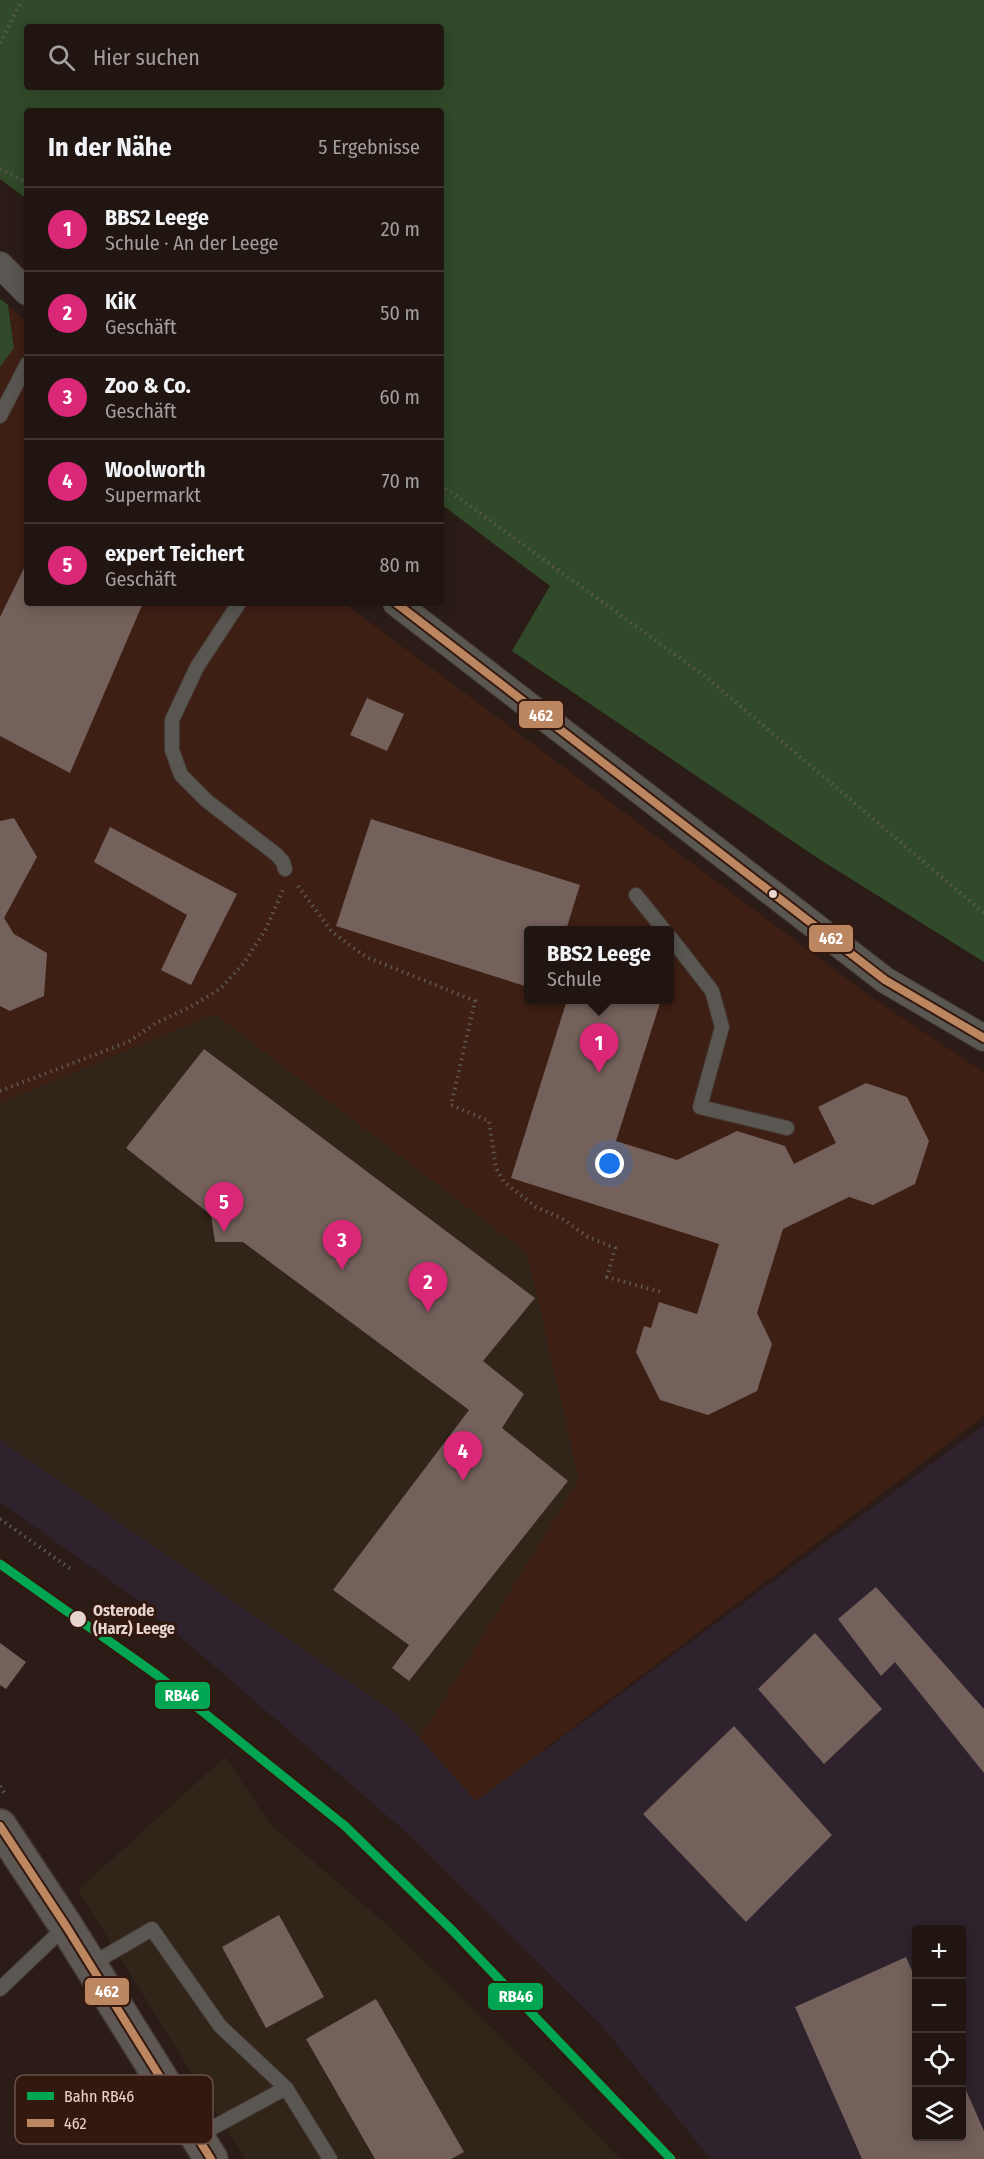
<!DOCTYPE html>
<html lang="de">
<head>
<meta charset="utf-8">
<style>
	body { margin:0; font-family:"Fira Sans Condensed",sans-serif; background:#281e1a; color:#f1f3f6 }
	.controls { position:absolute; right:18px; bottom:18px; display:grid; overflow:hidden; border-radius:6px; box-shadow:0 3px 15px #0003 }
	.controls button { width:54px; height:54px; display:grid; place-items:center; padding:0; border:0; border-bottom:2px solid #3d3431; background:#201511; color:#f1f3f6; font:30px sans-serif }
	.you { position:absolute; left:610px; top:1164px; width:21px; height:21px; margin:-15px; border:4px solid #fff; border-radius:50%; background:#1a73e8; box-shadow:0 0 0 9px #1a73e833 }
	.badge { display:grid; place-items:center; width:39px; height:39px; border-radius:50%; background:#db2777; color:#fff; font-size:20px; font-weight:700 }
	.pin { position:absolute; translate:-50% -50px; filter:drop-shadow(0 2px 3px #0008) }
	.pin::after { content:''; position:absolute; top:32px; width:21px; height:18px; background:inherit; clip-path:polygon(0 0,100% 0,50% 100%) }
	.popup { position:absolute; left:524px; top:926px; width:150px; height:78px; box-sizing:border-box; display:grid; place-content:center; border-radius:6px; background:#201511; filter:drop-shadow(0 2px 4px #0005); font-size:20px; white-space:nowrap; color:#a29f9f }
	.popup b { font-size:22px; color:#f1f3f6 }
	.popup::after { content:''; position:absolute; left:50%; top:100%; margin-left:-12px; border:12px solid transparent; border-top-color:#201511 }
	.list { margin:0; padding:0; list-style:none }
	h2 { display:flex; justify-content:space-between; align-items:center; height:78px; margin:0; padding:0 24px; font-size:26px }
	h2 small { font-size:20px; font-weight:400; color:#a29f9f }
	.list li { display:grid; grid-template-columns:39px 1fr auto; gap:18px; align-items:center; box-sizing:border-box; height:84px; padding:0 24px; border-top:2px solid #3d3431 }
	.list b { display:block; font-size:22px; white-space:nowrap }
	.list p { margin:0; font-size:20px; white-space:nowrap; color:#a29f9f }
	.list em { font-size:20px; font-style:normal; color:#a29f9f }
	.icon { flex:none; width:33px; height:33px; fill:none; stroke:currentColor; stroke-width:2; stroke-linecap:round; stroke-linejoin:round }
	.map { position:relative; flex:none; width:984px; height:2159px; overflow:hidden }
	.search { position:absolute; background:#201511; box-shadow:0 3px 15px #0003; left:24px; top:24px; width:420px; height:66px; display:flex; align-items:center; gap:15px; box-sizing:border-box; padding:0 21px; border-radius:6px; color:#a29f9f; font-size:22px }
	.panel { position:absolute; background:#201511; box-shadow:0 3px 15px #0003; left:24px; top:108px; width:420px; height:498px; border-radius:6px }
	.map>svg:first-child { display:block }
	.commercial { fill:#312418 }
	.industrial { fill:#2e222d; fill-rule:evenodd }
	.built { fill:#3e1f14; fill-rule:evenodd }
	.green { fill:#314a29; fill-rule:evenodd }
	.building { fill:#74615b }
	.lines { fill:none; stroke-linecap:round; stroke-linejoin:round }
	.lane-casing { stroke:#443732; stroke-width:16 }
	.street-casing { stroke:#443732; stroke-width:28 }
	.secondary-casing { stroke:#443732; stroke-width:36 }
	.path { stroke:#5e5853; stroke-width:4; stroke-dasharray:1.5 4.5; stroke-linecap:butt }
	.lane { stroke:#5a5752; stroke-width:14 }
	.street { stroke:#5a5752; stroke-width:26 }
	.secondary { stroke:#5d5853; stroke-width:33 }
	.bus-1-casing { stroke:#33180f; stroke-width:12 }
	.bus-1 { stroke:#bb8660; stroke-width:8 }
	.rail-1-casing { stroke:#33180f; stroke-width:14 }
	.rail-1 { stroke:#00a651; stroke-width:9 }
	.bus-dot { fill:#e8d5cf; stroke:#33180f; stroke-width:2 }
	.labels { text-anchor:middle; stroke-width:6; stroke-linejoin:round; paint-order:stroke }
	.stop-label { font-size:16px; font-weight:bold; fill:#e8d5cf; stroke:#33180f; text-anchor:start }
	.key { fill:#33180f; stroke:#695149; stroke-width:1.5 }
	.key-label { font-size:16px; fill:#e8d5cf }
	.line-badge { stroke:#33180f; stroke-width:2 }
	.badge-label { font-size:16px; text-anchor:middle; font-weight:bold; fill:#fff }
</style>
</head>
<body>
<div class="map">
<svg width="984" height="2159" viewBox="0 0 984 2159">
	<rect width="100%" height="100%" fill="#2b1c17"/>
	<!-- commercial -->
	<path class="commercial" d="M215 1014 527 1253 579 1479 420 1738 393 1712 0 1440V1103Z
		M225 1757 269 1823 393 1930 559 2095 620 2159H245L78 1890Z"/>
	<!-- industrial -->
	<path class="industrial" d="M984 1425V2159H711L599 2023 407 1833 139 1601 0 1502V1440L393 1712 420 1738 476 1801ZM916 1930H962V2136H916Z"/>
	<!-- built -->
	<path class="built" d="M8 305 27 322V603H344L867 994 984 1072V1416L476 1801 420 1738 579 1479 527 1253 215 1014 0 1103V367L14 348ZM528 930H670V1000H528Z"/>
	<!-- green -->
	<path class="green" d="M0 0H984V962L819 859 512 651 550 586 441 504V111H27V199L0 179ZM27 27H441V87H27Z
		M0 299 8 305 14 348 0 367Z"/>
	<!-- building -->
	<path class="building" d="M27 562V603H143L70 773 0 736V617Z
		M367 698 404 714 387 751 350 735Z
		M14 818 37 857 4 918 14 934 47 953 44 996 10 1011 0 1006V821Z
		M371 819 580 885 566 930H528V987L336 926Z
		M110 827 237 894 191 985 161 970 187 915 94 862Z
		M567 1000H661L616 1141 677 1160 737 1131 785 1146 794 1164 836 1143 818 1107 866 1083 907 1097 929 1141 915 1184 873 1205 849 1197 783 1229 757 1313 772 1344 757 1391 708 1415 660 1400 636 1352 644 1326 651 1328 659 1302 697 1314 719 1244 511 1178Z
		M204 1049 535 1298 483 1361 524 1394 502 1428 568 1481 409 1681 392 1668 409 1645 333 1590 469 1410 243 1242H215L211 1215 126 1148Z
		M876 1587 984 1709V1773L895 1662 881 1676 838 1619Z
		M815 1633 882 1709 824 1764 758 1689Z
		M0 1643 26 1662 6 1689 0 1685Z
		M734 1726 832 1835 746 1922 643 1814Z
		M279 1915 324 1997 266 2028 222 1947Z
		M906 1957 916 1980V2136H962V2081L984 2131V2159H862L795 2007Z
		M376 1999 464 2152 451 2159H375L306 2039Z"/>
	<g class="lines">
		<!-- lane casing -->
		<g class="lane-casing">
			<path id="lane" d="M0 416 27 364
				M239 603 197 667 172 720V750L181 775 207 801 277 855 283 862 285 869
				M636 895 664 930
				M670 937 712 991 722 1027 700 1107 787 1128
				M90 1965 152 1929 220 2026 286 2088
				M0 1989 66 1926
				M198 2138 212 2128 286 2088 330 2159"/>
		</g>
		<!-- street casing -->
		<g class="street-casing">
			<path id="street" d="M0 265 27 292
				M396 603 885 980 984 1038"/>
		</g>
		<!-- secondary casing -->
		<g class="secondary-casing">
			<path id="secondary" d="M0 1826 66 1926 211 2159"/>
		</g>
		<!-- path -->
		<path class="path" d="M0 43 22 0
			M0 169 27 183
			M441 485 706 677 984 913
			M298 886 332 932 366 957 475 1001 451 1105 489 1121 496 1168 504 1182 536 1207 561 1218 588 1237 615 1248 607 1277 664 1293
			M0 1091 128 1042 156 1023 190 1007 220 989 244 963 266 929 283 890
			M0 1519 72 1570
			M0 1786 5 1794"/>
		<!-- lane -->
		<use href="#lane" class="lane"/>
		<!-- street -->
		<use href="#street" class="street"/>
		<!-- secondary -->
		<use href="#secondary" class="secondary"/>
		<!-- bus-1 casing -->
		<g class="bus-1-casing">
			<path id="bus-1" d="M396 603 885 980 984 1038
				M0 1826 66 1926 211 2159"/>
		</g>
		<!-- bus-1 -->
		<use href="#bus-1" class="bus-1"/>
		<!-- rail-1 casing -->
		<g class="rail-1-casing">
			<path id="rail-1" d="M0 1564 157 1675 345 1826 453 1931 671 2159"/>
		</g>
		<!-- rail-1 -->
		<use href="#rail-1" class="rail-1"/>
	</g>
	<!-- markers -->
	<g class="bus-dot">
		<circle cx="773" cy="894" r="5"/>
		<circle cx="78" cy="1619" r="9"/>
	</g>
	<g class="labels">
		<!-- stop labels -->
		<g class="stop-label">
			<text x="93" y="1616">Osterode<tspan x="93" dy="18">(Harz) Leege</tspan></text>
		</g>
	</g>
	<!-- legend -->
	<rect x="15" y="2075" width="198" height="69" rx="9" class="key"/>
	<rect x="27" y="2092" width="27" height="8" fill="#00a651"/>
	<rect x="27" y="2119" width="27" height="8" fill="#bb8660"/>
	<g class="key-label">
		<text x="64" y="2102">Bahn RB46</text>
		<text x="64" y="2129">462</text>
	</g>
	<g class="line-badge">
		<rect x="518" y="700" width="46" height="29" rx="6" fill="#bb8660"/>
		<rect x="808" y="924" width="46" height="29" rx="6" fill="#bb8660"/>
		<rect x="154" y="1681" width="57" height="29" rx="6" fill="#00a651"/>
		<rect x="84" y="1977" width="46" height="29" rx="6" fill="#bb8660"/>
		<rect x="487" y="1982" width="57" height="29" rx="6" fill="#00a651"/>
	</g>
	<g class="badge-label">
		<text x="541" y="721">462</text>
		<text x="831" y="944">462</text>
		<text x="182" y="1701">RB46</text>
		<text x="107" y="1997">462</text>
		<text x="516" y="2002">RB46</text>
	</g>
</svg>
<div class="controls">
<button>+</button>
<button>−</button>
<button><svg class="icon" aria-label="locate" viewBox="0 0 24 24"><circle cx="12" cy="12" r="6"/><path d="M12 2v4M12 18v4M2 12h4M18 12h4"/></svg></button>
<button><svg class="icon" aria-label="layers" viewBox="0 0 24 24"><path d="M12 4l9 5-9 5-9-5zM3 14l9 5 9-5"/></svg></button>
</div>
<div class="you"></div>
<div class="pin badge" style="left:599px;top:1073px">1</div>
<div class="popup"><b>BBS2 Leege</b>Schule</div>
<div class="pin badge" style="left:428px;top:1312px">2</div>
<div class="pin badge" style="left:342px;top:1270px">3</div>
<div class="pin badge" style="left:463px;top:1481px">4</div>
<div class="pin badge" style="left:224px;top:1232px">5</div>
<div class="search"><svg class="icon" aria-label="search" viewBox="0 0 24 24"><circle cx="10" cy="10" r="6"/><path d="M15 15l6 6"/></svg>Hier suchen</div>
<section class="panel">
<h2>In der Nähe<small>5 Ergebnisse</small></h2>
<ul class="list">
<li><span class="badge">1</span><div><b>BBS2 Leege</b><p>Schule · An der Leege</p></div><em>20 m</em></li>
<li><span class="badge">2</span><div><b>KiK</b><p>Geschäft</p></div><em>50 m</em></li>
<li><span class="badge">3</span><div><b>Zoo &amp; Co.</b><p>Geschäft</p></div><em>60 m</em></li>
<li><span class="badge">4</span><div><b>Woolworth</b><p>Supermarkt</p></div><em>70 m</em></li>
<li><span class="badge">5</span><div><b>expert Teichert</b><p>Geschäft</p></div><em>80 m</em></li>
</ul>
</section>
</div>
</body>
</html>
